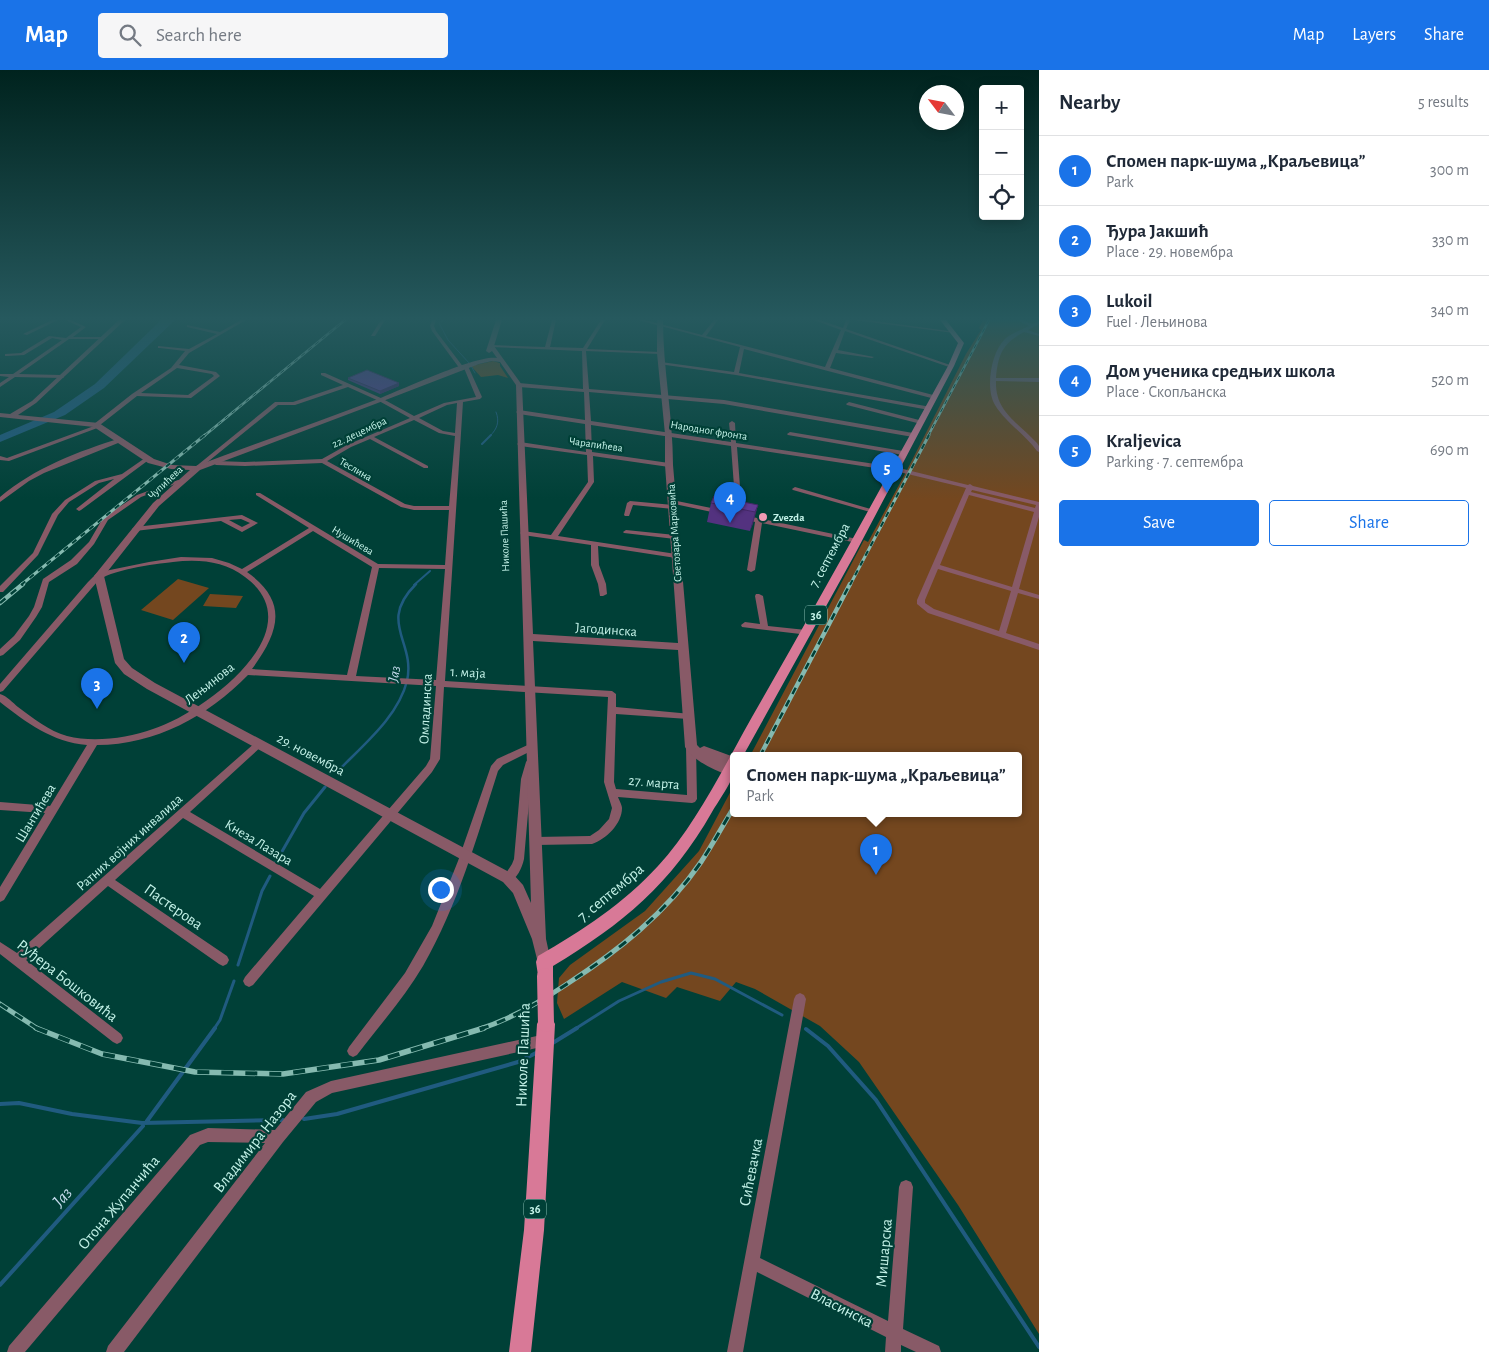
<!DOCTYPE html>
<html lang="en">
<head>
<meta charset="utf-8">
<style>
	body { margin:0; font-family:"Alegreya Sans",sans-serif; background:#f6f6f7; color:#1f2937 }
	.controls { position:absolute; right:15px; top:15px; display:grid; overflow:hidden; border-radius:5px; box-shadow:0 2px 12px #0003 }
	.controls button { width:45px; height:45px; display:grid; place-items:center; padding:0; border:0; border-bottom:1px solid #e0e1e3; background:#fff; color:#1f2937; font:25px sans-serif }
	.compass { position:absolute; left:919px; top:15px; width:45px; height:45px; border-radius:50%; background:#fff; box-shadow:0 2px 12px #0003; rotate:302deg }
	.you { position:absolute; left:440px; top:819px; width:18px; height:18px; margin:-12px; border:4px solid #fff; border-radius:50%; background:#1a73e8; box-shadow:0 0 0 8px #1a73e833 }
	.badge { display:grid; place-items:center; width:32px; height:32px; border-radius:50%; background:#1a73e8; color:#fff; font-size:16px; font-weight:700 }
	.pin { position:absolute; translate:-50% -41px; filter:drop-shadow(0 1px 2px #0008) }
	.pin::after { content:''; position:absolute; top:26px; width:18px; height:15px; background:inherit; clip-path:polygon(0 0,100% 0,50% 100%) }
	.popup { position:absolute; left:730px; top:682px; width:292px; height:65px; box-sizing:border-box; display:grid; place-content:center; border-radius:5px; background:#fff; filter:drop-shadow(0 1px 4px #0005); font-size:16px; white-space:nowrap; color:#747a83 }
	.popup b { font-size:19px; color:#1f2937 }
	.popup::after { content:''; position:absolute; left:50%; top:100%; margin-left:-10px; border:10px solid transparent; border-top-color:#fff }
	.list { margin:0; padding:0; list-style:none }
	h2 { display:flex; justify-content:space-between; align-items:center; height:65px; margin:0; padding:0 20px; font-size:21px }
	h2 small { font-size:16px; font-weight:400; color:#747a83 }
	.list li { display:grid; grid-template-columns:32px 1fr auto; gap:15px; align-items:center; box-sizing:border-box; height:70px; padding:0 20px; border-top:1px solid #e0e1e3 }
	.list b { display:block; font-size:19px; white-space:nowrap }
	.list p { margin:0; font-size:16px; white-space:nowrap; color:#747a83 }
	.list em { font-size:16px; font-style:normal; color:#747a83 }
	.actions { display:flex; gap:10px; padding:15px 20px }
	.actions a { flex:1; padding:11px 0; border:1px solid #1a73e8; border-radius:5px; text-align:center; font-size:18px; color:#1a73e8 }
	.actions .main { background:#1a73e8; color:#fff }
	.icon { flex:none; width:28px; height:28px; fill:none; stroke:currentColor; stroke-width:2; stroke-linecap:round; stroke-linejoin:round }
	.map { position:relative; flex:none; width:1039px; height:1282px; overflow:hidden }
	header { display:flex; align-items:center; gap:30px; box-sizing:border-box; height:70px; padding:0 25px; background:#1a73e8; color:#fff }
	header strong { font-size:24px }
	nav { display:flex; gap:28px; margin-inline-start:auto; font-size:18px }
	.search { width:350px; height:45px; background:#f6f6f7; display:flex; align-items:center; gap:12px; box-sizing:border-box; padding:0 18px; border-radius:5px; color:#747a83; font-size:19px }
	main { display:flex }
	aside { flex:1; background:#fff }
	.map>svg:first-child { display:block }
	.green { fill:#74471f }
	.water { fill:#205b80 }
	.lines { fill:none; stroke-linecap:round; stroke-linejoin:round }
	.stream-far4 { stroke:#205b80; stroke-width:1 }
	.stream-far3 { stroke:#205b80; stroke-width:2 }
	.stream-far2 { stroke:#205b80; stroke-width:2.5 }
	.stream-far1 { stroke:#205b80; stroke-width:3 }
	.stream { stroke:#205b80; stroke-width:4 }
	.minor { fill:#885a67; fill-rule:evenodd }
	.tertiary { fill:#885a67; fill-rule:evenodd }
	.primary { fill:#d87997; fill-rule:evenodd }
	.rail-far4-casing { stroke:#85bab0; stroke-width:2.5 }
	.rail-far3-casing { stroke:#85bab0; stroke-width:3 }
	.rail-far2-casing { stroke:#85bab0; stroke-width:4.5 }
	.rail-far1-casing { stroke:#85bab0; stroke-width:5 }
	.rail-casing { stroke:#85bab0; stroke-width:5.5 }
	.rail-far4 { stroke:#004037; stroke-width:1; stroke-dasharray:4.5; stroke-linecap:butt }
	.rail-far3 { stroke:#004037; stroke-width:2; stroke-dasharray:5.5; stroke-linecap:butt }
	.rail-far2 { stroke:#004037; stroke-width:2.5; stroke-dasharray:7; stroke-linecap:butt }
	.rail-far1 { stroke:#004037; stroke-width:3; stroke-dasharray:9; stroke-linecap:butt }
	.rail { stroke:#004037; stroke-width:4; stroke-dasharray:12; stroke-linecap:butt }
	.primary-bridge { stroke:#d87997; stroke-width:16 }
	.wall { fill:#53327f }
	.shaded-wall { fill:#442968 }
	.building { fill:#613a94; stroke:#442968 }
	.poi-dot { fill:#f19ab4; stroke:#004037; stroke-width:2 }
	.labels { text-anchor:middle; stroke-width:4.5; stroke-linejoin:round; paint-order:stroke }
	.far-street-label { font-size:11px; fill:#c3f2e8; stroke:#004037 }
	.far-poi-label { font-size:11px; font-weight:bold; fill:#c3f2e8; stroke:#004037; text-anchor:start }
	.shield { fill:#004037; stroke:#88bdb3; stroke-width:1 }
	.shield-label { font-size:12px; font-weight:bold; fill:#c3f2e8 }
	.street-label { font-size:14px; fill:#c3f2e8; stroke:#004037 }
	.water-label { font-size:15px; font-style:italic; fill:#c5dced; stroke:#004037 }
	.near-street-label { font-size:16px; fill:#c3f2e8; stroke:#004037 }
	.near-water-label { font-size:18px; font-style:italic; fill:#c5dced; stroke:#004037 }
</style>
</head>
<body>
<header>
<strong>Map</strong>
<div class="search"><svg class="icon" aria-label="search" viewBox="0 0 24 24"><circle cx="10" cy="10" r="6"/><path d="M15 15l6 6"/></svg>Search here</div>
<nav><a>Map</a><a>Layers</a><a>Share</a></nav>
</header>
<main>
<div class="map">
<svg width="1039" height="1282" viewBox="0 0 1039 1282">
	<rect width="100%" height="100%" fill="#004037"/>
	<!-- green -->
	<path class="green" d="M983 250H1039V1264L958 1135 859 992 820 956 755 919 736 912 720 931 677 917 666 928 622 912 564 949 557 933 559 908 570 895 645 841 699 781 733 717 734 744H1018V686H750L864 470 868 472 905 404 966 284 981 260 979 258Z
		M493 291 500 293V296L508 308 498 305 481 307 471 296Z
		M178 509 209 518 173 550 141 540Z
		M210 524 243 526 236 538 203 536Z"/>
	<!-- water -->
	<path class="water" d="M161 250H175L104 318 65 345 0 372V365L54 342 95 314Z"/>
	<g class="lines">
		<!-- stream-far4 -->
		<path class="stream-far4" d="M443 250 439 253 448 270 470 294
			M471 296 475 303
			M490 366C497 359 500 352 496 342"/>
		<!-- stream-far3 -->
		<path class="stream-far3" d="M482 374 491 365
			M414 515 430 501"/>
		<!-- stream-far2 -->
		<path class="stream-far2" d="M338 701C363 675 398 647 407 611 416 571 377 553 416 514"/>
		<!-- stream-far1 -->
		<path class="stream-far1" d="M276 792 304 743 325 717
			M238 895 262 821 270 806
			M214 959 220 950 234 911
			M575 959 619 931 661 912 691 903 715 909 782 945"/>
		<!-- stream -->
		<path class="stream" d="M806 959 828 976 876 1030 1039 1277
			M551 974 577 958
			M0 1034 19 1033 72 1044 142 1053 283 1050
			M304 1049 337 1044 518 992 538 982
			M147 1051 215 958
			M0 1215 143 1056"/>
		<!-- minor -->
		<path class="minor" d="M52 250H58L27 265 23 264Z
			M65 250H71L86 257 73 267H103L105 268 103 269H69L19 304 61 305 64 307 63 308 15 307 0 317V313L9 307 0 306V304H13L62 270 52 268 24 285 7 286H5V284L21 283 49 266 66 268 81 257Z
			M241 250H246L189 283 179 295 216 302 220 306 191 328 137 326 100 355V357L9 391 0 390V386L7 388 94 356V354L132 324 171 298 185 281 160 278H158V276L189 279 217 264 187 257V255L220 262ZM177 298 212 304 214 306 188 325 141 323Z
			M381 250H385L375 266H371Z
			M432 250H436L434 256 436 261 464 298V295L468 296 482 327 480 329 463 332 445 611 612 621 616 624V637L691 644 692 646 691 648 688 649 616 644 614 712 616 719 687 725 686 677 688 675H694L696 677 697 729 695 732 692 733 618 727C619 730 622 735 622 738 622 754 606 769 592 774L536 775 532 774 531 771 532 768 536 767 590 766 599 760 609 749 612 738 604 712 608 627 444 617 440 689 432 702 253 915 249 917 245 915 243 911 245 907 314 826 183 748 115 810 227 886 229 890 227 894 223 896 219 894 108 816 26 890 121 964 123 968 121 972 117 974 113 972 0 884V872L17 883 257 671H263L265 673 263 675 190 742 320 819 426 696 430 689 436 616 248 605C208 646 155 675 97 675L4 830 0 832V817L45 743 0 740V732L50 736 87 675C52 672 27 653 0 632V624C7 626 13 633 18 637 33 648 49 661 67 666 94 673 127 668 153 659 203 643 317 560 245 507 224 491 199 489 173 492 155 494 108 500 97 512L3 621 0 622V614L88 512 97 503 105 501 149 492 181 487 212 488 229 493 242 499 309 458 256 425V423H260L378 494 445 495 449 440H414L401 437 322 393 245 396 216 395 213 393 216 391 245 392 322 389 347 375 410 348 379 331 348 317 295 335H278L199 399 194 398 275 332H293L343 315 321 305V303H325L383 329 414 346 444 333 476 327 464 298 460 299 432 261 430 256ZM457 333 455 363 443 361 419 348 447 335ZM414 350 439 363 455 366 449 436H414L405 434 327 391 351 377 370 369 424 398H428V396L374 367ZM313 461 372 497 347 605 252 599C279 562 289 532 247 502ZM379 498 445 499 436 610 356 606Z
			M552 250H556L550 277 583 278 601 250H605L587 279 660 282 662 283 660 284 586 281 589 319 724 330 913 363 916 365 913 367 724 334 589 322 591 351 731 372 729 353 732 351 735 353 736 373 895 397 968 415 970 414 973 416 1039 432V447L1019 519 1039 525V529L1018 523 1006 563 1039 574V580L928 543 917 534V530L966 418 895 401 737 377 742 443 739 445 736 443 731 376 591 355 592 382 669 393 672 395 669 397 593 386 594 412 558 466 676 484 680 486 676 488 598 476 599 495 606 514 607 524 603 526H600L598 514 591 495V475L523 465 520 463 523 461 551 465 588 412 587 385 520 376 517 374 520 372 586 382 585 354 519 344 516 342 519 340 585 350 584 322 519 317 516 315 519 313 583 319 582 281 491 277 489 276 491 275 545 277ZM972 420 1036 435 1035 438 971 422ZM969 425 1034 442 1012 517 940 495ZM938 499 1011 521 999 561 934 539 925 533V530Z
			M638 250H645L702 265 714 250H718L706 266 825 297 841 260 814 250H820L843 258 846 250H850L846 259 953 296 949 297 845 261 838 280 874 287 872 288 836 283 830 298 937 326V328L935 329 744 279 739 303 931 337V339L929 340 736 305 659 294V293L661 292 734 302 740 277Z
			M854 250H867L956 262 954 263Z
			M1017 250H1023L1032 254 1039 251V254L1028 260 1039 264V266L1024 262C1003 273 998 284 996 308H1039V312L996 311C995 342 1018 352 1037 373L1039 376V382L1037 381C1025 364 1006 353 995 335 985 319 991 282 1005 269 1012 263 1021 260 1029 256Z
			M849 332 923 351 924 352 921 354 847 335 846 334Z
			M790 362 903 381 906 383 903 385 788 365 787 364Z
			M121 368 124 370 123 371 44 403 29 411 0 432V427C34 398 79 381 121 368Z
			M145 388 150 389 81 440 79 441 76 439 114 409 99 413 69 432 58 445 38 485 3 522H0V516L33 483 52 444 65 430 95 411 122 404Z
			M178 410 183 411 141 427 108 450 94 474 77 494 49 512 42 537 36 547 20 570 3 585 0 586V579L14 566 29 546 34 537 43 509 71 490 89 472 103 448 137 425Z
			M795 417 874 440 875 441 872 443 870 442 793 420 792 419Z
			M672 430 721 440 724 442 721 444 670 433 669 432Z
			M630 431 673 435 676 437 673 439 633 435 629 446H625L624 445 627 433Z
			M242 445 258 453 242 462 221 451 135 461 132 459 135 457ZM241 449 250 453 242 457 229 450Z
			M743 445 857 469 860 471 857 473 762 453 755 500 751 502 747 500 755 452 741 448 740 447Z
			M626 460 675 465 678 467 675 469 624 463 623 462Z
			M756 524H759L763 526 768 556 806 560 809 561 810 563 809 565 742 557 741 555 745 552 760 554 755 526Z
			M532 673 535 675 537 677 535 679 503 695 498 701C477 767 458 835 423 896 404 928 379 956 357 985L353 987 349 985 347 981 349 977 405 903 432 856 458 791 491 696 497 689Z
			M531 688 534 689 536 692 531 709 524 789C522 798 517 809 508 813L504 811 503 808 512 794 514 789 521 709 526 692 528 689Z
			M800 923 804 925 806 929 760 1188 888 1251 899 1117 901 1112 906 1110 911 1112 913 1117 903 1259 939 1276 941 1282H916L901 1275V1282H885L886 1267 757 1202 743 1282H727L794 929 796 925Z
			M546 964 550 966 552 970 550 974 546 976 332 1023 316 1032 283 1072 124 1282H106L108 1276 265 1073 208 1072 200 1075 25 1282H7L9 1276 190 1065 208 1058 275 1060 306 1022 331 1011Z"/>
		<!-- tertiary -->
		<path class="tertiary" d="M119 250H125L36 333 18 345 99 353 154 389 172 395 196 396C257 373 318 352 378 329 401 320 478 284 497 288L492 281 489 283 486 281 496 250H502L494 276 522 315 533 564 678 573 665 395V364L657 283V250H663C663 299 673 346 673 395L697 675 700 678 704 676 734 687V697L731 696 734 701 728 705C713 700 693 690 685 677L678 580 533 571 546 869 551 892 549 897 544 899 539 897 532 869 513 823 503 812 147 619 124 604 115 593 94 506 153 433 190 400 171 399 148 393 94 357 0 347V343L10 344 32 331ZM492 291 500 292 516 315 531 833 523 815 513 804 155 613 132 598 124 589 104 506 159 436 200 400 383 331 479 294Z"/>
		<!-- primary -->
		<path class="primary" d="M940 250H946L964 273 954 296 855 484 743 686H734C734 691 734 697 734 702 732 712 718 732 712 742 671 814 623 854 553 896V906L551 912 545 914 539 912 536 892 538 886C582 861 624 833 658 796 699 752 730 684 760 633 824 521 886 409 948 296L958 273Z
			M546 945 552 948 555 954 544 1160 531 1282H509L524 1160 537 954 540 948Z"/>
		<!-- rail-far4 casing -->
		<g class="rail-far4-casing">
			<path id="rail-far4" d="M204 366 345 250
				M928 366 989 250"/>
		</g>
		<!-- rail-far3 casing -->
		<g class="rail-far3-casing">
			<path id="rail-far3" d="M21 515 205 365
				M850 515 929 365"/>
		</g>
		<!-- rail-far2 casing -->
		<g class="rail-far2-casing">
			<path id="rail-far2" d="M0 533 23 514
				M760 686 850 514"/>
		</g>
		<!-- rail-far1 casing -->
		<g class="rail-far1-casing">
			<path id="rail-far1" d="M0 934 38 959
				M480 959C511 949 540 932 567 914 618 881 666 843 701 792 713 774 723 755 734 737"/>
		</g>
		<!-- rail casing -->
		<g class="rail-casing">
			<path id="rail" d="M36 958 102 984 195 1002 283 1004 379 990 484 958"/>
		</g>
		<!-- rail-far4 -->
		<use href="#rail-far4" class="rail-far4"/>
		<!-- rail-far3 -->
		<use href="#rail-far3" class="rail-far3"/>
		<!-- rail-far2 -->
		<use href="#rail-far2" class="rail-far2"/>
		<!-- rail-far1 -->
		<use href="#rail-far1" class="rail-far1"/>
		<!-- rail -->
		<use href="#rail" class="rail"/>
		<!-- primary-bridge -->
		<path class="primary-bridge" d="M545 906 546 954"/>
	</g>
	<!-- wall -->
	<path class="wall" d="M348 308 399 313V316L380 324 348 310Z
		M711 433 758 435 750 461 707 452Z"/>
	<!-- shaded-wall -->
	<path class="shaded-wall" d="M399 313V316L380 324V321Z
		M758 435 753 454 750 461 755 442Z"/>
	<!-- building -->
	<path class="building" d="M367 300 399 313 380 321 348 308Z
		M714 426 758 435 755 442 711 433Z"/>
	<!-- sky -->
	<linearGradient id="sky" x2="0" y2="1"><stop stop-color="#00231e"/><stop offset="0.58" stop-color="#26595e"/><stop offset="1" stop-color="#26595e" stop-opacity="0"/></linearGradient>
	<rect width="1039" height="429" fill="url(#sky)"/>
	<!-- markers -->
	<circle class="poi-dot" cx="763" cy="447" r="5"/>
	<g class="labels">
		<!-- far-street labels -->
		<g class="far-street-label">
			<text transform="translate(709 360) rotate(9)" y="4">Народног фронта</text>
			<text transform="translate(359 362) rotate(-25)" y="4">22. децембра</text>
			<text transform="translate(596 374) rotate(8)" y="4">Чарапићева</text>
			<text transform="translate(356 399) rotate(30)" y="4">Теслина</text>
			<text transform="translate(165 412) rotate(-43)" y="4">Чупићева</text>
			<text transform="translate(674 463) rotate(-94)" y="4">Светозара Марковића</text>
			<text transform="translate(504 466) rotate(-92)" y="4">Николе Пашића</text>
			<text transform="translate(353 470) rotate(31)" y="4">Нушићева</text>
		</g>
		<!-- far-poi labels -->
		<g class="far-poi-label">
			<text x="773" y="451">Zvezda</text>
		</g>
		<!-- shield labels -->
		<g class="shield">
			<rect x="805" y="535.5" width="22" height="19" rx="4"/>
			<rect x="524" y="1129.5" width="22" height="19" rx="4"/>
		</g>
		<g class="shield-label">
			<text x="816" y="549">36</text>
			<text x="535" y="1143">36</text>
		</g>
		<!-- street labels -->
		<g class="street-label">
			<text transform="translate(829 485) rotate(-62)" y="5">7. септембра</text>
			<text transform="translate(606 559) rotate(4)" y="5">Јагодинска</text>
			<text transform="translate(468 602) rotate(3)" y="5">1. маја</text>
			<text transform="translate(209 613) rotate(-38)" y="5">Лењинова</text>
			<text transform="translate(425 639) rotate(-87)" y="5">Омладинска</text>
			<text transform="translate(311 684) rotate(28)" y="5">29. новембра</text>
			<text transform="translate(654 712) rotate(5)" y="5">27. марта</text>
			<text transform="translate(35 743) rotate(-59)" y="5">Шантићева</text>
			<text transform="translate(129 772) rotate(-42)" y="5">Ратних војних инвалида</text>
			<text transform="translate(259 772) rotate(31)" y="5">Кнеза Лазара</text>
		</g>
		<!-- water labels -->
		<g class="water-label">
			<text transform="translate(394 604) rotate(-79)" y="5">Јаз</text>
		</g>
		<!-- near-street labels -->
		<g class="near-street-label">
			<text transform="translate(610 822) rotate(-40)" y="6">7. септембра</text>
			<text transform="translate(174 836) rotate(35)" y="6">Пастерова</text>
			<text transform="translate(68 910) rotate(38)" y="6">Руђера Бошковића</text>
			<text transform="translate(522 985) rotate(-88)" y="6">Николе Пашића</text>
			<text transform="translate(254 1071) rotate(-52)" y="6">Владимира Назора</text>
			<text transform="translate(750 1102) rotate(-79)" y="6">Сићевачка</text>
			<text transform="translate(118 1132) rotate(-50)" y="6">Отона Жупанчића</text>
			<text transform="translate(883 1183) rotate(-85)" y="6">Мишарска</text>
			<text transform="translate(842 1237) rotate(27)" y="6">Власинска</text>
		</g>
		<!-- near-water labels -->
		<g class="near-water-label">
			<text transform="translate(62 1127) rotate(-48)" y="6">Јаз</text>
		</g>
	</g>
</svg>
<div class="controls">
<button>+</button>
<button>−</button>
<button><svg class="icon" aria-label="locate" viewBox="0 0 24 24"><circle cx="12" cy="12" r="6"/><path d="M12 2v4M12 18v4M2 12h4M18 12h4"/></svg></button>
</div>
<svg class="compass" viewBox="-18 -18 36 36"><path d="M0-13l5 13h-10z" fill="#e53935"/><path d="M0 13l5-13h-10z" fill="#747a83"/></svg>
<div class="you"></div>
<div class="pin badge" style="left:876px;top:805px">1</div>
<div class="popup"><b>Спомен парк-шума „Краљевица”</b>Park</div>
<div class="pin badge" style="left:184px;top:593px">2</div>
<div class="pin badge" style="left:97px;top:639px">3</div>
<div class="pin badge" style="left:730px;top:453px">4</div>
<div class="pin badge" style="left:887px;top:423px">5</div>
</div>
<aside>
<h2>Nearby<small>5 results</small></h2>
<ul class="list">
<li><span class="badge">1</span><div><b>Спомен парк-шума „Краљевица”</b><p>Park</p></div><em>300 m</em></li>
<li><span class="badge">2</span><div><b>Ђура Јакшић</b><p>Place · 29. новембра</p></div><em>330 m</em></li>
<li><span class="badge">3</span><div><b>Lukoil</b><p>Fuel · Лењинова</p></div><em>340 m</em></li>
<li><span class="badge">4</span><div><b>Дом ученика средњих школа</b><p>Place · Скопљанска</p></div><em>520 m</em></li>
<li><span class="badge">5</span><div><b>Kraljevica</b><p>Parking · 7. септембра</p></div><em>690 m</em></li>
</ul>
<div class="actions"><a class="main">Save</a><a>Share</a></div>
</aside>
</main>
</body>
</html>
